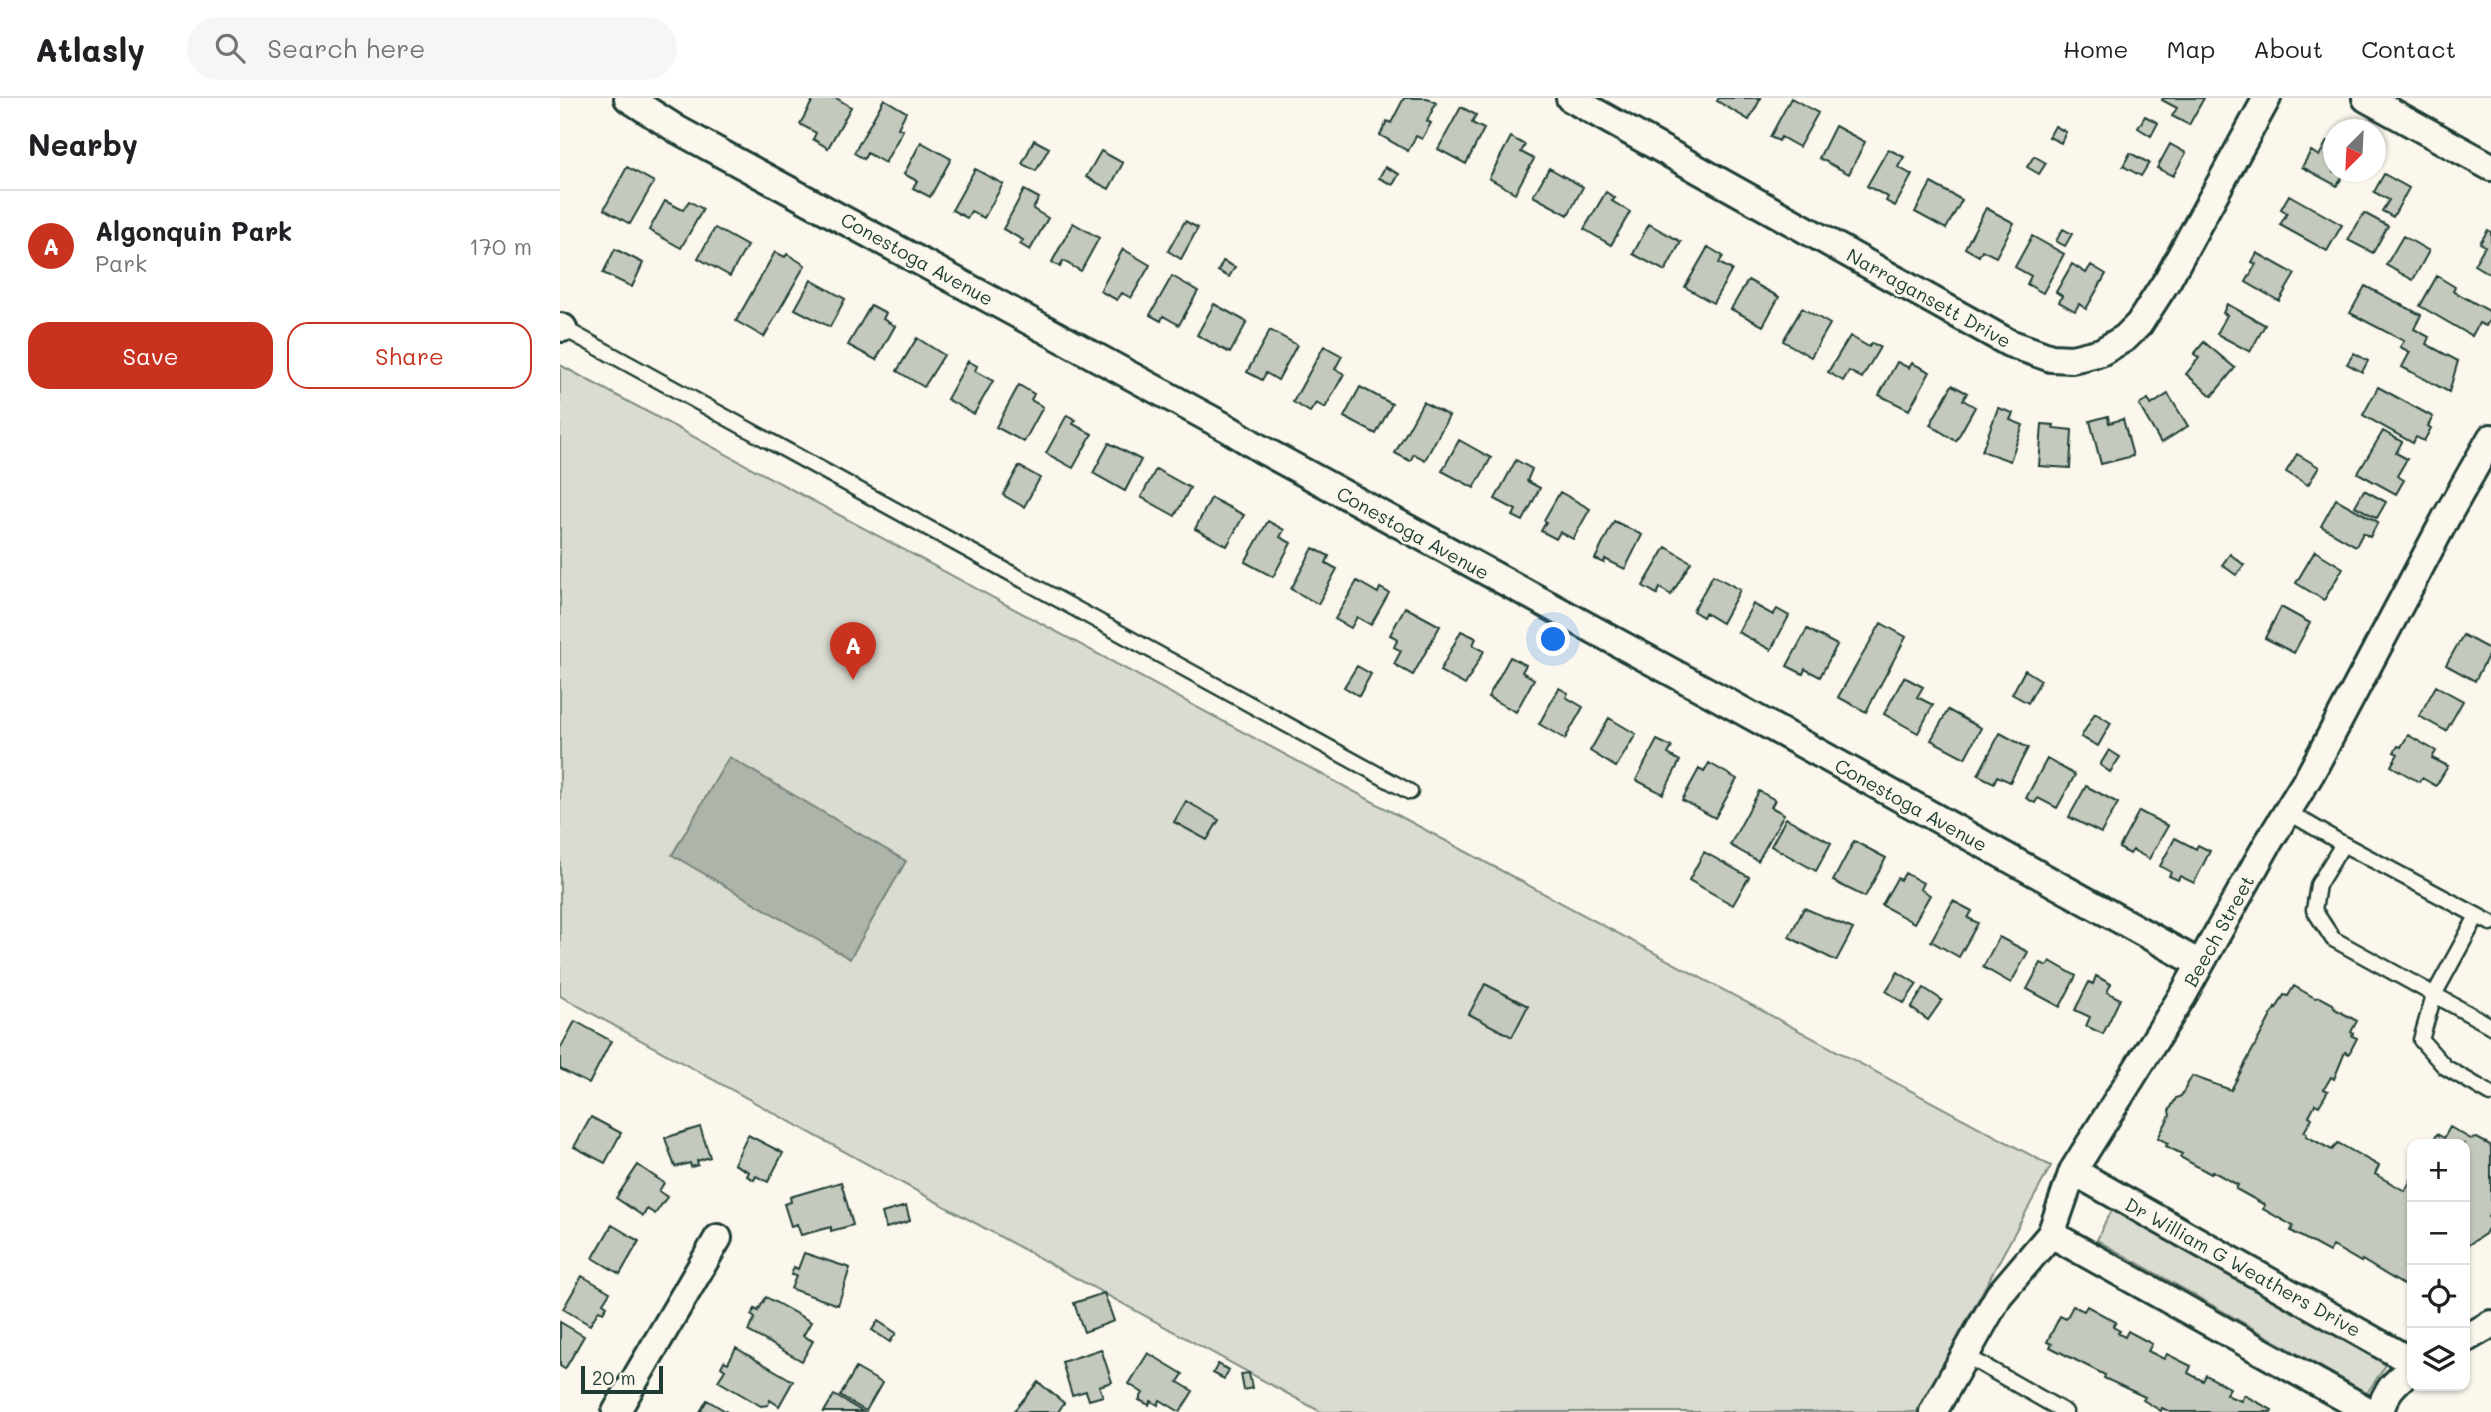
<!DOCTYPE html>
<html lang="en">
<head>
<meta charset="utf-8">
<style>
	body { margin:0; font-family:Mali,sans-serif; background:#f6f6f6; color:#202124 }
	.controls { position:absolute; right:21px; bottom:21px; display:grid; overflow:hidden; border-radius:14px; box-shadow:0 2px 5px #0004 }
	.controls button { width:63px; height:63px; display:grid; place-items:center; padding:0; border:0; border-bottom:2px solid #e0e0e0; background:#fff; color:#202124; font:35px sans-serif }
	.compass { position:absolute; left:1763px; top:21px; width:63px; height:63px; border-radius:50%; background:#fff; box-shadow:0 2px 5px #0004; rotate:204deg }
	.scale { position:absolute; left:21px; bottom:18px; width:82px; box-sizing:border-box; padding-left:7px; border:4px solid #1f3d34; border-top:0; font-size:19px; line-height:24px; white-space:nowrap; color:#1f3d34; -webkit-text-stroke:5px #fbf7ec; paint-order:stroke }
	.you { position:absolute; left:994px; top:542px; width:24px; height:24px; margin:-18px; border:5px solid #fff; border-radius:50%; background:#1a73e8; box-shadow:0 0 0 10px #1a73e833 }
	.badge { display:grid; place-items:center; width:46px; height:46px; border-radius:50%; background:#c8321e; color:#fff; font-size:23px; font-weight:700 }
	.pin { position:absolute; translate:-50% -58px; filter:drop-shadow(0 2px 4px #0008) }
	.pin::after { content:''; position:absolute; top:37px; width:24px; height:21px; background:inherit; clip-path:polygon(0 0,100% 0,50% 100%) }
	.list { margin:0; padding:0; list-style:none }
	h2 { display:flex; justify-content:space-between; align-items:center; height:91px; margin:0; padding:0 28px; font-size:30px }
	h2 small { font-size:23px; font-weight:400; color:#757577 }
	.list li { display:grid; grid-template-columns:46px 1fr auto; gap:21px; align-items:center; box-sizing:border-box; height:112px; padding:0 28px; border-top:2px solid #e0e0e0 }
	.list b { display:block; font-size:26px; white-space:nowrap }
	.list p { margin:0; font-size:23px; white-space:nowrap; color:#757577 }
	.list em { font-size:23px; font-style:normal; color:#757577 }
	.actions { display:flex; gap:14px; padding:21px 28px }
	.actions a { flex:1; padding:16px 0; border:2px solid #c8321e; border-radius:21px; text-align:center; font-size:24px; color:#c8321e }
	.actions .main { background:#c8321e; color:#fff }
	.icon { flex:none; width:38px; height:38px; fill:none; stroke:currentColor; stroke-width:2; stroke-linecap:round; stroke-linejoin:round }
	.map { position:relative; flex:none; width:1931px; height:1314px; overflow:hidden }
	header { display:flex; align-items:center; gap:42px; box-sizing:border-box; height:98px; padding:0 35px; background:#fff; border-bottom:2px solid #e0e0e0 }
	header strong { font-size:33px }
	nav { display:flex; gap:38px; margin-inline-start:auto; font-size:24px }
	.search { width:490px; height:63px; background:#f6f6f6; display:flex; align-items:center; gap:18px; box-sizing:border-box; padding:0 24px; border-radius:38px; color:#757577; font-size:26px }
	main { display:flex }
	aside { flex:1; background:#fff }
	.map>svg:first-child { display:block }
	.green { fill:#dbdcd1; stroke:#7d8c82; stroke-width:2 }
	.water { fill:#adb4aa; stroke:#74847b; stroke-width:2 }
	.building { fill:#c4c9be; stroke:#1f3d34; stroke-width:2 }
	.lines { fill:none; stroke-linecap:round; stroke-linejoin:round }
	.service-casing { stroke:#1f3d34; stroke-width:19 }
	.minor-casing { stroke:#1f3d34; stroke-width:32 }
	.service { stroke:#fbf7ec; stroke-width:14 }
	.minor { stroke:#fbf7ec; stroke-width:26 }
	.labels { text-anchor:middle; stroke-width:5; stroke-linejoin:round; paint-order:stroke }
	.street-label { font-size:19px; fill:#1f3d34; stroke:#fbf7ec }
</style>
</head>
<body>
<header>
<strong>Atlasly</strong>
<div class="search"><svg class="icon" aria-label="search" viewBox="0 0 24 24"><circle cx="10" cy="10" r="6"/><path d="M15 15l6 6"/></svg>Search here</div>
<nav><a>Home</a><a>Map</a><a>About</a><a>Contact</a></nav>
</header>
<main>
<aside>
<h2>Nearby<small></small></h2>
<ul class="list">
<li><span class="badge">A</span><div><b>Algonquin Park</b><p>Park</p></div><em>170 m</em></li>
</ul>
<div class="actions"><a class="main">Save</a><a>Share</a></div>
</aside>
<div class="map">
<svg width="1931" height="1314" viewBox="0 0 1931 1314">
	<rect width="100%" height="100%" fill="#fbf7ec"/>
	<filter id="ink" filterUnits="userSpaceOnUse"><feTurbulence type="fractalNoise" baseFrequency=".0143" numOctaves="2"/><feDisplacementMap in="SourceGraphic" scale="14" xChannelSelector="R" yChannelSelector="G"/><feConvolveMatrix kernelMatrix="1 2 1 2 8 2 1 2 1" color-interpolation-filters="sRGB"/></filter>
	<g filter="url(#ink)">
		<!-- green -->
		<path class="green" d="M0 267 1491 1068 1357 1314H761L0 898Z
			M1558 1104 1828 1264 1807 1295 1537 1142 1546 1122Z"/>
		<!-- water -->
		<path class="water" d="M169 659 346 763 290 861 112 757Z"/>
		<!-- building -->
		<path class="building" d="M254 0H276L291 9 268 50 253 41 256 35 240 26Z
			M844 0H867L876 5 867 23 871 25 862 41 856 38 848 53 820 37 827 23 831 25Z
			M1159 0H1201L1189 22 1157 3Z
			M1231 0 1258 15 1239 49 1221 39 1219 43 1210 39Z
			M1603 0H1644L1629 27 1612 18 1617 10 1602 2Z
			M324 1 346 14 338 30 343 32 325 65 307 55 304 61 294 55Z
			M901 9 916 17 912 25 924 31 906 66 878 51Z
			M1585 18 1598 25 1591 38 1578 30Z
			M1275 28 1305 44 1289 76 1259 60Z
			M1495 28 1506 34 1501 45 1489 39Z
			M951 39 965 47 961 54 974 61 955 95 929 80Z
			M474 42 489 50 476 73 462 66Z
			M1767 43 1773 46V74H1796L1793 78 1785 74 1777 88 1742 69 1751 53 1759 58Z
			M361 44 391 61 370 99 353 90 357 83 344 76Z
			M1610 46 1626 55 1613 78 1597 70Z
			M1328 51 1344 59 1338 69 1352 77 1335 108 1326 103 1328 99 1307 88Z
			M541 53 563 65 549 91 526 79Z
			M1570 55 1589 65 1581 78 1563 68Z
			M1474 58 1486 65 1479 76 1467 69Z
			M67 69 94 84 70 126 44 111Z
			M825 69 839 76 833 87 819 80Z
			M989 70 1023 89 1008 117 973 98Z
			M415 71 443 86 424 120 411 113 407 120 392 112Z
			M1824 76 1849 90 1833 119 1822 113 1829 102 1814 94Z
			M1371 85 1402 102 1386 131 1355 114Z
			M464 92 479 100 473 111 488 120 470 152 460 146 463 142 443 131Z
			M1046 94 1055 100 1052 103 1070 114 1051 147 1024 131Z
			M1729 97 1782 127 1767 153 1720 127 1727 115 1721 111Z
			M105 103 123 112 129 103 143 111 121 150 89 132Z
			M1426 110 1454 125 1436 159 1422 152 1419 158 1405 150Z
			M1804 115 1828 128 1813 155 1788 142Z
			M625 123 638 130 621 161 608 153Z
			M513 125 539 140 521 173 503 163 500 169 492 164Z
			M1089 126 1121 144 1105 173 1073 156Z
			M155 130 187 148 170 178 138 160Z
			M1503 131 1512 136 1505 148 1496 143Z
			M1928 132 1931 134V177L1914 167 1925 148 1920 145Z
			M1472 138 1504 156 1483 195 1467 186 1471 178 1455 169Z
			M1843 138 1869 153 1853 182 1826 167Z
			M1148 149 1163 158 1159 165 1172 172 1153 205 1125 189Z
			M55 151 83 165 72 189 43 175Z
			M563 151 590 167 571 200 562 195 557 202 540 193Z
			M215 154 225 159 227 156 245 167 204 239 176 223Z
			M1697 155 1735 176 1719 203 1686 184 1696 166 1692 164Z
			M663 163 675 169 669 179 658 173Z
			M1512 166 1526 175 1531 167 1546 176 1526 211 1519 206 1515 213 1499 204 1502 198 1496 194Z
			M612 178 638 193 619 227 603 218 601 223 590 217Z
			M1877 178 1895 189 1893 193 1931 214V219L1926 228 1919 225 1912 238 1860 208Z
			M251 182 285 201 270 229 235 211Z
			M1188 182 1219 199 1203 228 1171 211Z
			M1805 188 1861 217 1854 231 1869 239 1866 246 1898 263 1889 294 1842 269 1850 254 1840 249 1844 243 1790 215Z
			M654 206 687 224 670 255 637 237Z
			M1667 206 1705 227 1690 254 1657 236 1667 217 1663 215Z
			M311 207 326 215 323 221 335 228 316 262 288 247Z
			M1242 210 1270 226 1251 259 1223 243Z
			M710 232 737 247 718 282 706 275 702 282 687 274Z
			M1290 238 1309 249 1312 245 1320 249 1302 280 1289 273 1283 283 1268 274Z
			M357 240 384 257 364 289 337 273Z
			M1644 244 1675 270 1652 298 1626 276 1639 260 1634 256Z
			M764 248 782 258 775 271 784 276 765 310 756 305 750 314 733 304Z
			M1794 255 1808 263 1802 274 1787 266Z
			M408 263 417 268 415 273 433 283 414 316 387 301Z
			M1337 264 1349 270 1352 265 1370 274 1349 312 1319 297Z
			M459 287 474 296 471 302 483 309 464 344 436 329Z
			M1392 287 1407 295 1403 302 1415 309 1396 343 1370 327Z
			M800 289 832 306 816 336 784 319Z
			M1818 289 1873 319 1868 328 1871 330 1864 343 1856 339 1853 345 1803 317Z
			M1608 296 1628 328 1601 345 1579 307 1588 301 1591 307Z
			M863 304 889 318 865 362 854 356 850 363 835 355Z
			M1438 310 1453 315 1450 322 1463 327 1450 363 1422 353Z
			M507 317 516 322 513 326 532 336 513 370 486 355Z
			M1548 318 1549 325 1563 321 1573 358 1541 366 1530 323Z
			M1482 326 1494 327 1493 330 1512 332 1510 370 1479 368Z
			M1823 333 1842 344 1836 355 1847 361 1837 378 1844 382 1836 396 1798 375Z
			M899 342 931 360 914 390 882 373Z
			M549 345 581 362 565 393 533 375Z
			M1737 356 1759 369 1748 387 1726 374Z
			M956 362 972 371 967 383 980 390 963 423 953 418 956 412 935 401Z
			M459 368 480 380 464 409 443 397Z
			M596 371 630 390 615 418 581 399Z
			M1804 392 1826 404 1817 420 1795 408Z
			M1000 394 1030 411 1013 441 1000 434 996 441 981 433 986 424 984 422Z
			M651 400 684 417 667 448 635 431Z
			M1776 401 1818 424 1810 439 1803 435 1796 448 1761 428Z
			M708 423 724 432 720 439 731 445 713 479 685 464Z
			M1054 423 1082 437 1065 471 1045 461 1044 465 1035 461Z
			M1106 449 1131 464 1111 497 1100 490 1097 496 1083 488Z
			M753 450 769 458 766 465 777 471 758 506 731 491Z
			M1755 453 1783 470 1764 502 1736 485Z
			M1670 456 1684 467 1676 477 1662 467Z
			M1153 477 1180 492 1162 525 1145 515 1143 519 1133 513Z
			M797 483 818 495 820 490 829 495 811 527 797 519 791 530 775 521Z
			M1193 506 1213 517 1217 511 1229 518 1211 552 1178 534Z
			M845 509 880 528 853 577 834 566 841 553 834 549 838 541 830 537Z
			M1721 509 1750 525 1734 555 1705 540Z
			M1321 525 1346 539 1306 614 1278 599Z
			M1247 531 1277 547 1260 579 1245 571 1243 576 1227 568Z
			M901 533 916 540 913 547 924 553 905 587 880 573Z
			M1903 537 1931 552 1915 583 1886 567Z
			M950 559 966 567 962 574 974 581 956 614 928 599Z
			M797 568 811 576 799 598 784 589Z
			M1465 572 1481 582 1468 605 1452 596Z
			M1344 579 1363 589 1357 599 1373 607 1358 635 1324 616Z
			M1876 588 1903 603 1886 633 1859 618Z
			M999 590 1008 595 1006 599 1023 609 1005 641 979 626Z
			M1388 612 1421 630 1405 660 1371 642Z
			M1535 615 1551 625 1538 648 1521 639Z
			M1049 620 1076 636 1056 669 1030 653Z
			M1440 635 1468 650 1450 684 1437 678 1434 685 1418 677Z
			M1848 637 1876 653 1872 660 1888 668 1876 688 1862 680 1859 684 1831 668 1838 656 1834 654 1838 648 1841 649Z
			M1097 642 1112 649 1108 656 1120 663 1103 696 1076 682Z
			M1549 652 1560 659 1550 674 1540 667Z
			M1487 661 1515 677 1497 710 1478 700 1475 705 1466 700Z
			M1149 665 1177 681 1155 720 1122 702 1139 671 1144 674Z
			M1526 688 1558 705 1541 735 1509 719Z
			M1199 693 1215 702 1211 709 1224 716 1198 763 1170 747Z
			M626 703 659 722 647 742 614 724Z
			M1579 713 1608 728 1589 761 1573 752 1570 756 1559 750Z
			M1226 720 1271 745 1256 773 1211 748Z
			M1615 740 1636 751 1638 747 1650 753 1634 785 1620 778 1618 782 1609 778 1611 774 1600 768Z
			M1294 743 1326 760 1305 799 1273 783Z
			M1144 754 1189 779 1173 807 1129 782Z
			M1345 775 1363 785 1360 791 1370 797 1354 825 1322 807 1337 780 1341 782Z
			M1393 803 1412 813 1408 820 1418 825 1399 859 1371 843Z
			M1244 810 1293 831 1276 863 1229 839Z
			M1439 839 1468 854 1451 885 1423 869Z
			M1490 863 1516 878 1500 909 1467 891 1481 865 1487 868Z
			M1338 874 1357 886 1344 905 1326 893Z
			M1536 878 1551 886 1547 894 1560 901 1543 936 1526 928 1530 919 1515 912 1529 884 1533 886Z
			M925 886 968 908 952 939 909 916Z
			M1734 888 1755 900 1760 899 1773 906 1775 911 1797 923 1791 934 1793 935 1792 938 1797 940 1789 956 1785 954 1774 981 1771 979 1764 991 1768 993 1759 1008 1755 1006 1749 1018 1752 1020 1744 1034 1747 1035 1746 1038 1772 1052 1778 1045 1819 1068 1815 1076 1845 1093 1852 1080V1186L1847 1189 1802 1162 1801 1164 1773 1148 1769 1154 1731 1133 1733 1128 1703 1111 1705 1107 1676 1091 1678 1087 1652 1073 1651 1076 1620 1059 1622 1056 1606 1048 1608 1045 1598 1040 1610 1017 1609 1013 1616 1000 1621 998 1632 978 1671 992 1715 910 1716 911 1724 897 1728 898Z
			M1364 890 1382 902 1368 922 1351 910Z
			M15 923 51 943 29 986 0 971V951Z
			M31 1019 61 1035 45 1065 14 1049Z
			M140 1029 150 1059 137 1063 138 1067 131 1069 130 1065 115 1069 105 1040Z
			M1890 1029 1911 1041 1917 1040 1930 1047 1931 1051V1114L1928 1119 1931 1121V1125L1925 1136 1905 1149V1046H1871L1877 1036 1884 1040Z
			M188 1037 223 1055 208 1084 196 1078 194 1082 187 1078 189 1074 174 1066Z
			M78 1067 104 1085 99 1093 107 1099 95 1116 87 1111 83 1118 56 1100Z
			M281 1084 293 1127 271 1133V1129L241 1137 237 1126 231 1128 224 1106 231 1104 230 1099Z
			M346 1108 350 1123 326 1130 322 1115Z
			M52 1127 79 1143 60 1176 33 1160Z
			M244 1155 290 1170 278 1207 231 1191 236 1178 231 1177 234 1169 238 1171Z
			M22 1178 50 1194 43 1205 47 1208 43 1214 39 1212 30 1227 3 1211Z
			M544 1195 554 1223 524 1234 514 1205Z
			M206 1199 251 1224 243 1238 253 1243 242 1263 188 1233 195 1220 191 1217 195 1211 198 1213Z
			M1513 1208 1524 1213 1527 1208 1556 1224 1553 1229 1560 1233 1558 1235 1565 1239 1568 1233 1592 1246 1588 1253 1604 1261 1607 1256 1631 1268 1628 1275 1643 1283 1646 1277 1670 1290 1666 1296 1671 1299 1681 1303 1684 1297 1712 1312 1711 1314H1610L1602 1310 1601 1313 1583 1302 1585 1299 1544 1280 1545 1277 1490 1249 1492 1246 1487 1244 1500 1218 1506 1221Z
			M318 1223 336 1235 330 1244 312 1232Z
			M0 1224 24 1238 5 1271 0 1268Z
			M176 1250 233 1283 219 1308 210 1302 208 1307 201 1308 158 1283 165 1272 161 1269 164 1263 168 1265Z
			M541 1251 552 1284 539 1288 543 1298 529 1302 526 1293 512 1297 502 1264Z
			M588 1255 623 1276 618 1284 633 1293 620 1314 600 1302 598 1307 591 1303 589 1307 579 1302 583 1295 569 1286Z
			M658 1266 669 1272 664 1281 653 1275Z
			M296 1270 322 1285 306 1313 280 1298Z
			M689 1275 692 1290 684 1292 681 1276Z
			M478 1284 504 1305 498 1314H453Z
			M274 1297 303 1314H264Z
			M147 1302 167 1314H140Z"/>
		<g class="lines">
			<!-- service casing -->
			<g class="service-casing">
				<path id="service" d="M3 230 850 694
					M1728 714 1783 746 1931 825
					M1783 746 1758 787 1754 812 1773 841 1931 928
					M1917 818 1874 897 1861 942 1885 969 1931 996
					M1405 1257 1505 1314"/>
			</g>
			<!-- minor casing -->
			<g class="minor-casing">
				<path id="minor" d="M68 0 118 32 667 330 701 351 1154 597 1640 866
					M1010 0 1449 245 1491 260 1512 261 1541 254 1565 240 1579 226 1608 181 1707 0
					M1806 0 1931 69
					M0 229 3 230
					M1513 1073 1852 1264
					M1491 1136 1810 1314
					M1905 1241 1931 1226
					M56 1314 158 1140
					M1373 1314 1439 1197 1491 1136 1513 1073 1623 897 1708 745 1751 675 1887 418 1931 340
					M1820 1314C1825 1293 1835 1284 1852 1271"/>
			</g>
			<!-- service -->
			<use href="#service" class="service"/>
			<!-- minor -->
			<use href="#minor" class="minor"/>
		</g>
	</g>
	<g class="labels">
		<!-- street labels -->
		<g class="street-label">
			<text transform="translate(357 161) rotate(29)" y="7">Conestoga Avenue</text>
			<text transform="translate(1369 200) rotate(29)" y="7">Narragansett Drive</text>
			<text transform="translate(853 435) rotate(29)" y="7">Conestoga Avenue</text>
			<text transform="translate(1351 707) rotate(29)" y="7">Conestoga Avenue</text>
			<text transform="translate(1659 833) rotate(-61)" y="7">Beech Street</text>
			<text transform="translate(1683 1169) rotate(29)" y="7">Dr William G Weathers Drive</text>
		</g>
	</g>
</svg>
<div class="controls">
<button>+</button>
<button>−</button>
<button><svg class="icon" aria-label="locate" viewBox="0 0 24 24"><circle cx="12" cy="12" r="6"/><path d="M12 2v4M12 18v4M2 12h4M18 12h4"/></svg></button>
<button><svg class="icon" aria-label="layers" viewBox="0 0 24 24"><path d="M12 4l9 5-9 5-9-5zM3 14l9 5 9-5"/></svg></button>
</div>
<svg class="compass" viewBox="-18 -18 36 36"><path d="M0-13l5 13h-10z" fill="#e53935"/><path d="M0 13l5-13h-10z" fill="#757577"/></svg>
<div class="scale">20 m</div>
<div class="you"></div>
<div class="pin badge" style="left:293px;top:582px">A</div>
</div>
</main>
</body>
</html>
